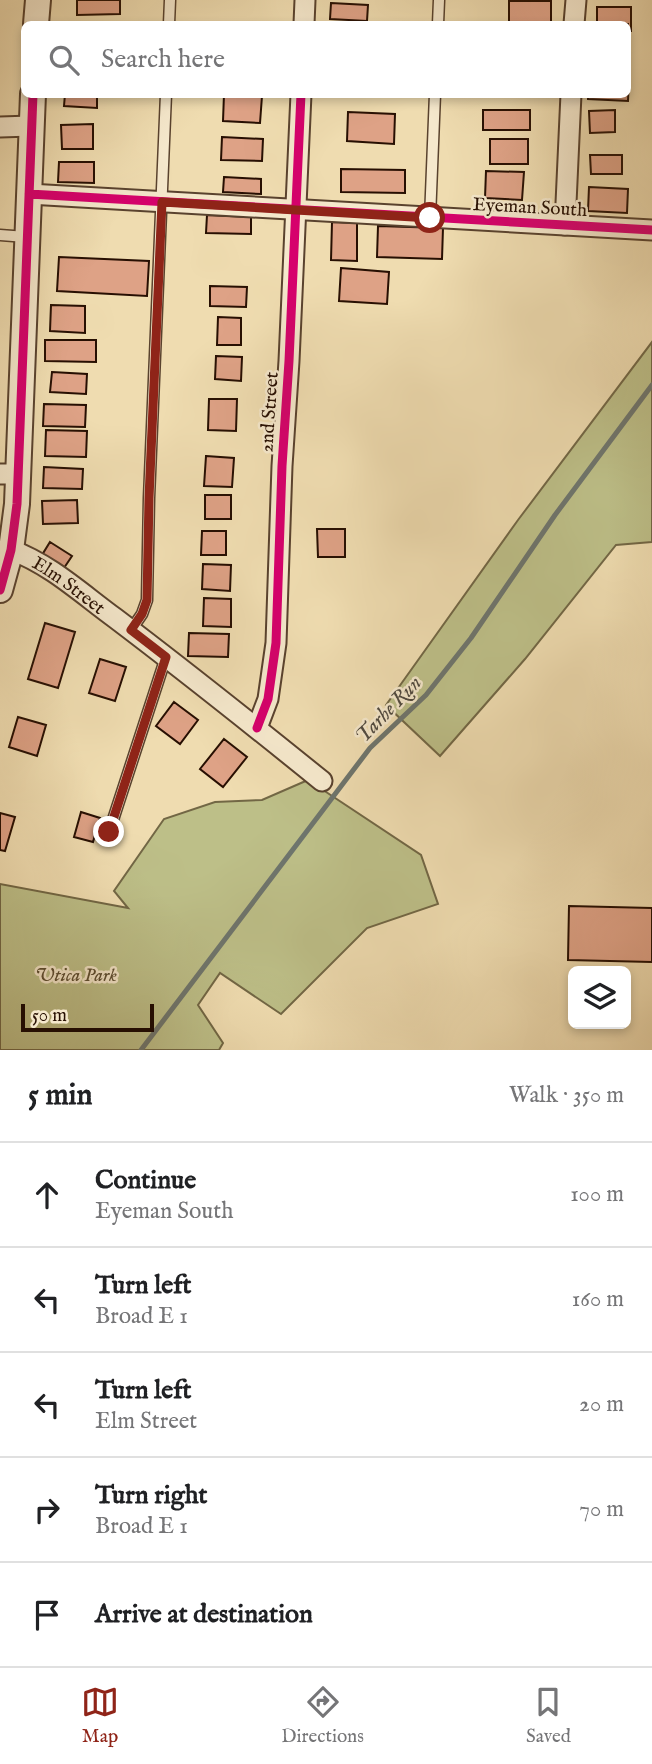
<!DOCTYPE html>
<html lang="en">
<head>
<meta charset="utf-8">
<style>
	body { margin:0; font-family:"IM FELL English",serif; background:#f2f2f2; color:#202124 }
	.controls { position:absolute; right:21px; bottom:21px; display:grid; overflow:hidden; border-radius:10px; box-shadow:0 4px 10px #0003 }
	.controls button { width:63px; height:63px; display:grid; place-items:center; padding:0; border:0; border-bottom:2px solid #e0e0e0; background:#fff; color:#202124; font:35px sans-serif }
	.scale { position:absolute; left:21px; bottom:18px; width:133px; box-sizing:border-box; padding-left:7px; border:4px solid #270f02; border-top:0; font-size:19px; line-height:24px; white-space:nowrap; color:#270f02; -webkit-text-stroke:5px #f5e8cc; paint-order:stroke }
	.stop { position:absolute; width:21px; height:21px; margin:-16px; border:5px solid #8f2418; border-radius:50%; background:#fff }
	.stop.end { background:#8f2418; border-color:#fff; box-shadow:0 2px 7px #0008 }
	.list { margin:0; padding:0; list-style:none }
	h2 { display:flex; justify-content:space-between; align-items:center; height:91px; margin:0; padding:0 28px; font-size:30px }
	h2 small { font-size:23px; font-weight:400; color:#757577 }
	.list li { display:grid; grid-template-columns:46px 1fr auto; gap:21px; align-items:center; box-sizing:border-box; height:105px; padding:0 28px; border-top:2px solid #e0e0e0 }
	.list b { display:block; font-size:26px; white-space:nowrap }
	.list p { margin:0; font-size:23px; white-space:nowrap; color:#757577 }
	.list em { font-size:23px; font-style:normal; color:#757577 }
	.icon { flex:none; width:38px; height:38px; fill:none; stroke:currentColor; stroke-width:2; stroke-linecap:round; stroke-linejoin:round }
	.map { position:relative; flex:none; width:652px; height:1050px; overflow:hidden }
	.search { position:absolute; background:#fff; box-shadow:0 4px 10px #0003; left:21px; right:21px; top:21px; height:77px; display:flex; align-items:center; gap:18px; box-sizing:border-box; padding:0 24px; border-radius:10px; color:#757577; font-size:26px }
	.sheet { height:616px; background:#fff }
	nav { display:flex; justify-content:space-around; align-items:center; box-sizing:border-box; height:98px; border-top:2px solid #e0e0e0; background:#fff; font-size:19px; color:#757577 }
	nav a { display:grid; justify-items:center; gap:4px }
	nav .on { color:#8f2418 }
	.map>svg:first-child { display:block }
	.green { fill:#bdbf88; stroke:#726745; stroke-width:2 }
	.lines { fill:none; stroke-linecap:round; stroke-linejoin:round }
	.stream { stroke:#6e756d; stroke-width:5 }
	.building { fill:#dea286; stroke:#270f02; stroke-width:2 }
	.service-casing { stroke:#59422e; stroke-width:13 }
	.minor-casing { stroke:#59422e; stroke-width:23 }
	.tertiary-casing { stroke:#59422e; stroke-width:28 }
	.service { stroke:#f5e8cc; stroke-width:10 }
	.minor { stroke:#f5e8cc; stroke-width:19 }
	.tertiary { stroke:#f5e8cc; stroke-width:24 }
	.cycleway-casing { stroke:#f5e8cc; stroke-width:13 }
	.cycleway { stroke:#d6006c; stroke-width:9 }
	.route { stroke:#8f2418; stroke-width:9 }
	.labels { text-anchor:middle; stroke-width:5; stroke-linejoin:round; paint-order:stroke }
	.street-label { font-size:19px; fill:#270f02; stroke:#f5e8cc }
	.park-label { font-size:19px; font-style:italic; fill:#5c4d31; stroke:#f5e8cc }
	.water-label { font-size:21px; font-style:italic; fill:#504a40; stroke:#f5e8cc }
</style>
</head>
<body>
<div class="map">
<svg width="652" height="1050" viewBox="0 0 652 1050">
	<rect width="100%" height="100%" fill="#efdcb0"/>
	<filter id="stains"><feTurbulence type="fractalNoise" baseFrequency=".00286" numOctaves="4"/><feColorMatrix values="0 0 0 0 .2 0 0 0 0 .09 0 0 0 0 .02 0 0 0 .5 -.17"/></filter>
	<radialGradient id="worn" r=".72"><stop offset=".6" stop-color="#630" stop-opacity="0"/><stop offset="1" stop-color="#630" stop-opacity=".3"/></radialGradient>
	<!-- green -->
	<path class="green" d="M652 342V542L616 545 525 659 440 756 386 705 518 520Z
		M308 780 421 855 438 904 367 928 281 1014 220 973 198 1005 223 1043 219 1050H0V884L128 908 114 891 164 819 215 802 262 800Z"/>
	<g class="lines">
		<!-- stream -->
		<path class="stream" d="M141 1050 370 748 426 695 471 638 555 515 652 385"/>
	</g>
	<!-- building -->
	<path class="building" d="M77 0H120V14L77 15Z
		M509 1H551V23H509Z
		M331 3 368 5 367 21 330 19Z
		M597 7H631V31H628V24H597Z
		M628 75H629L628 101 588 99V94H628Z
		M65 94H97V108L64 106Z
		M224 94 262 96 260 123 223 121Z
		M483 110H530V130H483Z
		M615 110V132L590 133 589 111Z
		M348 112 395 114 394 144 347 141Z
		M93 124V149H62L61 125Z
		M222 137 263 139 262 161 221 160Z
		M490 139H528V164H490Z
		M590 155H622V174H591Z
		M59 162H94V183L58 182Z
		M341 169 405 170V193L341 192Z
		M486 171 524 172 522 200 485 198Z
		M224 177 261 179V194L223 192Z
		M589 187 628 189 627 213 588 211Z
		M207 215 251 217V234L206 233Z
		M332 222 357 223V261L331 260Z
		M378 226 443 228 442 259 377 257Z
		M59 257 149 261 147 296 57 291Z
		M341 268 389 272 387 304 339 301Z
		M210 286 247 287 246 307 210 306Z
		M51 305 85 306V333L50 331Z
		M218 317 241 318V345H217Z
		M45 340H96V362L45 361Z
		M216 356 242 357 241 381 215 379Z
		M52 372 87 374 86 394 50 392Z
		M209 399H237L236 431 208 430Z
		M44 404 86 405 85 427 43 426Z
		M46 430 87 431 86 457 45 456Z
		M206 456 234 458 232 487 204 486Z
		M44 467 83 469 82 489 43 488Z
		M205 495H231V519H205Z
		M77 500 78 523 43 524 42 501Z
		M317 529H345V557H318Z
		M202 531H226V555H201Z
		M50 542 72 556 64 568 42 555Z
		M203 564 231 565 230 591 202 589Z
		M204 598 231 599V627L203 626Z
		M45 623 75 632 58 688 28 679Z
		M189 633 229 634 228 657 188 656Z
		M100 659 126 667 115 701 89 693Z
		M174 702 198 720 180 744 156 726Z
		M18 717 46 725 37 756 9 747Z
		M224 739 247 757 223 787 200 769Z
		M81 812 100 818 93 842 74 837Z
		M0 813 15 817 5 851 0 850Z
		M569 906 652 908V962L568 960Z"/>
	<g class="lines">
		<!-- service casing -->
		<g class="service-casing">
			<path id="service" d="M169 24 170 0
				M438 24 439 0
				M430 218 435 94
				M0 235 26 237
				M131 630 142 614 147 600 149 498 166 94
				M109 832 166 657"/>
		</g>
		<!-- minor casing -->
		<g class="minor-casing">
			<g id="minor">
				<path d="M304 24 305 0"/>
				<path d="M574 24 576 0"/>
				<path d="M0 127 31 126"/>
				<path d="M29 194 652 230"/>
				<path d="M565 225 571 94"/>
				<path d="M0 474H19"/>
				<path id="s1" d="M11 550C50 564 82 594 115 618 185 671 254 726 322 781"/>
				<path d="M257 728 268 699 276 643 282 466 289 361 301 94"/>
			</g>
		</g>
		<!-- tertiary casing -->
		<g class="tertiary-casing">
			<path id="tertiary" d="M36 24 38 0
				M0 590 11 550 17 504 33 94"/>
		</g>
		<!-- service -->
		<use href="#service" class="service"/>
		<!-- minor -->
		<use href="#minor" class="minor"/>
		<!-- tertiary -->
		<use href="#tertiary" class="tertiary"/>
		<!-- cycleway casing -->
		<g class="cycleway-casing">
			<path id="cycleway" d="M29 194 652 230
				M0 590 11 550 17 504 33 94
				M257 728 268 699 276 643 282 466 289 361 301 94"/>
		</g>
		<!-- cycleway -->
		<use href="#cycleway" class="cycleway"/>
	</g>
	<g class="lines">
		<!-- route -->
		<path class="route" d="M109 832 166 657 131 630 142 614 147 600 149 498 162 202 430 218"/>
	</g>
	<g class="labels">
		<!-- street labels -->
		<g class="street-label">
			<text transform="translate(530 206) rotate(3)" y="7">Eyeman South</text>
			<text transform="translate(268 412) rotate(-86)" y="7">2nd Street</text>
			<text dy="7" stroke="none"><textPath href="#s1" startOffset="68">Elm Street</textPath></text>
		</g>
		<!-- park labels -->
		<g class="park-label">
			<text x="76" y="981">Utica Park</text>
		</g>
		<!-- water labels -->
		<g class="water-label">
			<text transform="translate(388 709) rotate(-46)" y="7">Tarhe Run</text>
		</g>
	</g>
	<rect width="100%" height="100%" filter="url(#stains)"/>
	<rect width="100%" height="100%" fill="url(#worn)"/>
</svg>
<div class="controls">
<button><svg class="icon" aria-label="layers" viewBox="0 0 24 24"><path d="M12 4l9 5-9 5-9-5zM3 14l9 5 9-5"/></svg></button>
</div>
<div class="scale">50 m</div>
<div class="stop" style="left:430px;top:218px"></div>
<div class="stop end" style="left:109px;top:832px"></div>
<div class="search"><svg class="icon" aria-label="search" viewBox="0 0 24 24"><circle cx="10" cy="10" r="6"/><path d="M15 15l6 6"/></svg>Search here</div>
</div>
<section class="sheet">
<h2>5 min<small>Walk · 350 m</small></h2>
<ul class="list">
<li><svg class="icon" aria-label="ahead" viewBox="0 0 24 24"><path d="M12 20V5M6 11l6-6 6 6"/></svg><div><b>Continue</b><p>Eyeman South</p></div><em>100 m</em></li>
<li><svg class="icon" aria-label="left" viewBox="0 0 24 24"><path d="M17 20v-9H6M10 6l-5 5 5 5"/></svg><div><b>Turn left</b><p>Broad E 1</p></div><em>160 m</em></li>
<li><svg class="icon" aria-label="left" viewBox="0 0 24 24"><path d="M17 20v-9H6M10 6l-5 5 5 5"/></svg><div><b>Turn left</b><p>Elm Street</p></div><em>20 m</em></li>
<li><svg class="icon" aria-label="right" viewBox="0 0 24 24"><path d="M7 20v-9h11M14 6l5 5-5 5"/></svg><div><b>Turn right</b><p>Broad E 1</p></div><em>70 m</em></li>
<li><svg class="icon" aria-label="arrive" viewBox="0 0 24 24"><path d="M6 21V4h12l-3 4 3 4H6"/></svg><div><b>Arrive at destination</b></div></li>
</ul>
</section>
<nav>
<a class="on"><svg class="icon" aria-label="map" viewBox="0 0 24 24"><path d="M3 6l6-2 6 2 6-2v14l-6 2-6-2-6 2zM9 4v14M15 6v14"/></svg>Map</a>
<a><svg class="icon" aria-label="directions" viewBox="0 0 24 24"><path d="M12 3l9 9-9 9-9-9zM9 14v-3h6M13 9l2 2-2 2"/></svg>Directions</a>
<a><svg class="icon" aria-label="saved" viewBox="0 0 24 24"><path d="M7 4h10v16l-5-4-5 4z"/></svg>Saved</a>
</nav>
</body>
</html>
